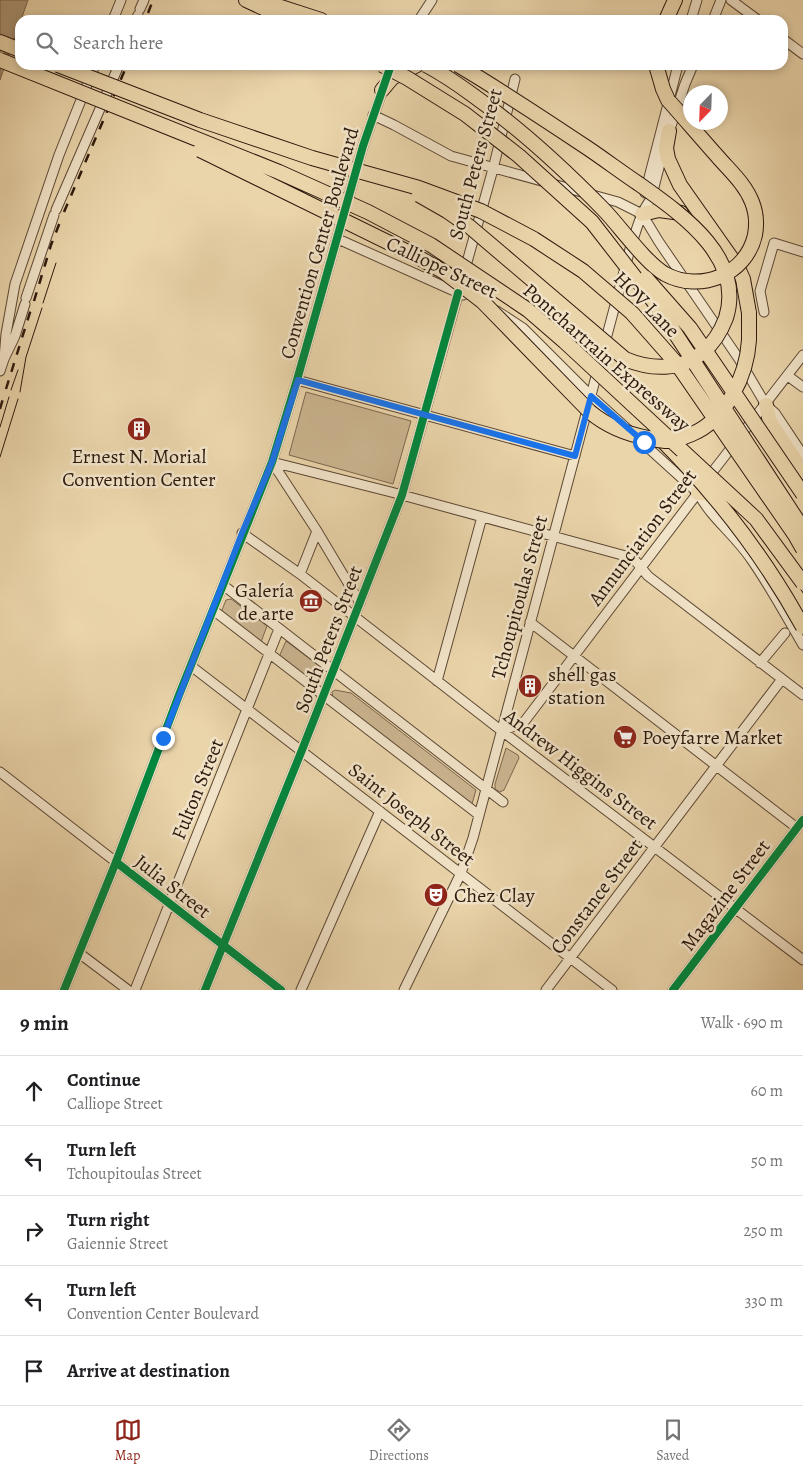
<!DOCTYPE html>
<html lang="en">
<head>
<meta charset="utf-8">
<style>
	body { margin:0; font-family:Alegreya,serif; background:#f6f6f6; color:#202124 }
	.compass { position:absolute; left:683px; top:85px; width:45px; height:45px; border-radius:50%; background:#fff; box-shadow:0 2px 8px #0003; rotate:203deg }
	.stop { position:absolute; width:15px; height:15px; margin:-11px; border:4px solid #1a73e8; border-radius:50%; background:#fff }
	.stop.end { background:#1a73e8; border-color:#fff; box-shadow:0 1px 5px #0008 }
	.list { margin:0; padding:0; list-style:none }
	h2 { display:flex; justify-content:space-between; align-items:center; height:65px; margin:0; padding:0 20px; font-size:21px }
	h2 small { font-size:16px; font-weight:400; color:#757577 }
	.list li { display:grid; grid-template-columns:32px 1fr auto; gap:15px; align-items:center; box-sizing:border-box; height:70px; padding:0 20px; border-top:1px solid #e0e0e0 }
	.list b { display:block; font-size:19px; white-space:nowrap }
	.list p { margin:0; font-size:16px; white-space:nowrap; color:#757577 }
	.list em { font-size:16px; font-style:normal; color:#757577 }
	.icon { flex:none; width:28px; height:28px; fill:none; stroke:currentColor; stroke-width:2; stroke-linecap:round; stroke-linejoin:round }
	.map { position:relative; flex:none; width:803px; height:990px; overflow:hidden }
	.search { position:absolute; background:#fff; box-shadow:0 2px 8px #0003; left:15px; right:15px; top:15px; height:55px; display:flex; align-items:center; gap:12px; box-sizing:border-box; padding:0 18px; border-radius:15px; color:#757577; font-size:19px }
	.sheet { height:415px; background:#fff }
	nav { display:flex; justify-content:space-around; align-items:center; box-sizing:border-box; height:70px; border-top:1px solid #e0e0e0; background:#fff; font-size:14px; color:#757577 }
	nav a { display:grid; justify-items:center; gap:2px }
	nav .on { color:#8f2418 }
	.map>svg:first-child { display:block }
	.green { fill:#cab48f; stroke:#7c664e }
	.water { fill:#aa9475; stroke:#78634b }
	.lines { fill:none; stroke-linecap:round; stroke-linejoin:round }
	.minor-casing { stroke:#5c4834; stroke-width:11 }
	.highway-casing { stroke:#2d190d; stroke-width:16 }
	.minor { stroke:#f1e3c8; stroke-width:9 }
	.highway { stroke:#ead4aa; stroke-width:14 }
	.tram { stroke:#2d190d; stroke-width:1 }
	.rail { stroke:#2d190d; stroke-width:2.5; stroke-dasharray:9 9; stroke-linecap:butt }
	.highway-bridge-casing { stroke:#2d190d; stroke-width:16; stroke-linecap:butt }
	.highway-bridge { stroke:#ead4aa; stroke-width:14 }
	.cycleway-casing { stroke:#f1e3c8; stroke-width:11 }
	.cycleway { stroke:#00873e; stroke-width:8 }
	.route { stroke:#1a73e8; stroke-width:6 }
	.labels { text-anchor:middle; stroke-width:5; stroke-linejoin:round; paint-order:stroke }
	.street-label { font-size:20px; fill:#2d190d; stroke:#f1e3c8 }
	.poi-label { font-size:20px; fill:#2d190d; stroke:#f1e3c8; text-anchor:start }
</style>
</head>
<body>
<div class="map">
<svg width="803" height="990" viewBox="0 0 803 990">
	<rect width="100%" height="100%" fill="#ead4aa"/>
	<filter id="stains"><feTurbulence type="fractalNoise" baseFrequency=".004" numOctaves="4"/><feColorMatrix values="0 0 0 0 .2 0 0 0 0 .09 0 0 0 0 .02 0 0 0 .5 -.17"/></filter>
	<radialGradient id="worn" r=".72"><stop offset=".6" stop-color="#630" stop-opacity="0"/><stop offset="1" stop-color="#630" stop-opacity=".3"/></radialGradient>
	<!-- green -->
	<path class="green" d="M306 392 411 421 393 484 289 455Z
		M231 599 267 626 261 642 224 615 222 610 226 600Z
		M286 641 322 668 323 675 320 683H315L279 657Z
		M335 690 351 693 476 790 472 804 333 698 332 692Z
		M506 748 518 755 519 758 504 790 500 792 495 789V784Z"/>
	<!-- water -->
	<path class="water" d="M0 0H28L0 80Z"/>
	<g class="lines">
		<!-- minor casing -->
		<g class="minor-casing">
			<path id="minor" d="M731 0 758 20
				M140 9 144 0
				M113 20 121 0
				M136 20 138 15
				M419 20 432 0
				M691 20 697 0
				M713 20 721 0
				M783 39 803 54
				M373 115 394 125 451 156 618 202 642 214 659 242 739 359 766 405 775 413 803 455
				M668 135 685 84 693 65
				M645 193 678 65
				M56 210 119 65
				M338 239 463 295
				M26 298 54 215
				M25 304 15 336 4 359 6 334 15 284 59 155 95 65
				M497 311 523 328 591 396 698 493C711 518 735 535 751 559 770 586 786 616 803 645
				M764 312 760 291 774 243 803 252
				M0 371 4 359
				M788 376 803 387
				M297 380 575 456
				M272 462 391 492 633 558 648 576 803 695
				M272 462 317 531 360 603
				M707 479 803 355
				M242 533 300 574 494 725 803 960
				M300 574 317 531
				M223 585 503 802
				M213 610 479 815
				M530 622 797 828
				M760 663 785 633
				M191 666 612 990
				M437 681 482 517
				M502 731 524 722 700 490
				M0 772 281 990
				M79 953 128 990
				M64 990 116 862 179 695 272 462 297 380 363 146 384 86
				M135 990 279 629
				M205 990 302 750 402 495 493 169 515 79
				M301 990 380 811
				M404 990 461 873 473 838 630 249C636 232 640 213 651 199L664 148
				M546 990 782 679
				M673 990 803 820"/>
		</g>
		<!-- highway casing -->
		<g class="highway-casing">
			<path id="highway" d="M246 0 289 20
				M259 0 321 20
				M666 20 675 0
				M0 42 20 50
				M382 90 392 78 417 65
				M669 131 666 148 668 159 680 185 737 266 743 279 749 313
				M642 214 659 210 681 213
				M766 405 770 422 803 472
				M657 435 682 461
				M698 493 714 494 732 508 749 527 803 606"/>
		</g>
		<!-- minor -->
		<use href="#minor" class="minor"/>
		<!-- highway -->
		<use href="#highway" class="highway"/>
		<!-- tram -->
		<path class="tram" d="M43 303 56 263
			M11 390 18 370
			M20 392 26 357 42 308
			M0 427 9 397
			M0 457 18 399"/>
		<!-- rail -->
		<path class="rail" d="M148 13 153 0
			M64 212 127 65
			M34 301 51 245 62 217
			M6 389 32 306
			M0 409 4 395"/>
		<!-- highway-bridge casing -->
		<g class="highway-bridge-casing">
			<path id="highway-bridge" d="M0 60 279 172 368 212 431 245 528 310 565 342 756 519 803 583
				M58 65 200 120 312 158 419 188 481 211 534 239 583 271 632 313 677 364 795 535 803 549
				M382 65 407 78 465 114 519 156 592 222 658 307 803 529
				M426 65C443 74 459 85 474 96 522 130 564 169 605 211 621 228 646 263 665 274 700 293 746 275 755 235 757 224 756 212 752 202 745 184 730 171 718 157 701 138 685 119 668 100L663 89 656 65
				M200 150 416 256 444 272 483 302 590 412C607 426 626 434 648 438 654 439 661 441 667 441 675 441 685 437 692 434 726 420 747 375 749 340 749 331 749 322 749 313
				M419 195 447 211 470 227 625 359C651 370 681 371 703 352 714 343 721 331 726 318 745 257 681 214 639 184 621 172 604 159 586 147 544 119 502 91 458 65
				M646 278 690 328 803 494
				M682 461C729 511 770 567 803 627"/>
		</g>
		<!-- highway-bridge -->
		<use href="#highway-bridge" class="highway-bridge"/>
		<!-- cycleway casing -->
		<g class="cycleway-casing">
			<path id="cycleway" d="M116 862 281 990
				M64 990 116 862 179 695 272 462 297 380 363 146 391 65
				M205 990 302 750 402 495 458 293
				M673 990 803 820"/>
		</g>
		<!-- cycleway -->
		<use href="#cycleway" class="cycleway"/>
	</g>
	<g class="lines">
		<!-- route -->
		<path class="route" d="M163 738 242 533 272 462 298 380 575 456 591 396 644 442"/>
	</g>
	<!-- icons -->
	<defs>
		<g id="building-disc" transform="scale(1.25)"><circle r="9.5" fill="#8f2418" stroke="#f1e3c8"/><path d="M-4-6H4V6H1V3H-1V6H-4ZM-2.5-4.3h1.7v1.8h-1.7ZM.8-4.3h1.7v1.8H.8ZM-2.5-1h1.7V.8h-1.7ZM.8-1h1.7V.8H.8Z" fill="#fff"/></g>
		<g id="museum-disc" transform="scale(1.25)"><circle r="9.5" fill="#8f2418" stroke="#f1e3c8"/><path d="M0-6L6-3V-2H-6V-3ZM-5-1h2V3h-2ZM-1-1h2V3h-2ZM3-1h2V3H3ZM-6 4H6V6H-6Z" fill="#fff"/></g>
		<g id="supermarket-disc" transform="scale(1.25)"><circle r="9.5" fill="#8f2418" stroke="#f1e3c8"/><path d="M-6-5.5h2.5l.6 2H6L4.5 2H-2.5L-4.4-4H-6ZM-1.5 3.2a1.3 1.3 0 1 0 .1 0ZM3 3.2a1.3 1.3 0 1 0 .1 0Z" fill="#fff"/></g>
		<g id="theatre-disc" transform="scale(1.25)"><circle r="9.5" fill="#8f2418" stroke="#f1e3c8"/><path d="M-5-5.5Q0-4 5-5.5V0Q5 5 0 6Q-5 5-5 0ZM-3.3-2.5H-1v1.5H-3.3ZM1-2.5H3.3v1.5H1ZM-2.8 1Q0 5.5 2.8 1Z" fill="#fff"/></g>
	</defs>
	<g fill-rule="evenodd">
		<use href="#building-disc" x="139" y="429"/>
		<use href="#museum-disc" x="311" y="601"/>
		<use href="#building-disc" x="530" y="686"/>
		<use href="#supermarket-disc" x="625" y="737"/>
		<use href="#theatre-disc" x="436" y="895"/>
	</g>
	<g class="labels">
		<!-- street labels -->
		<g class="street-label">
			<text transform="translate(475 164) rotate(-75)" y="7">South Peters Street</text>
			<text transform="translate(319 243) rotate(-74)" y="7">Convention Center Boulevard</text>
			<text transform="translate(442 267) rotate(25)" y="7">Calliope Street</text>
			<text transform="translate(647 304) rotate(45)" y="7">HOV Lane</text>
			<text transform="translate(607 357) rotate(41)" y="7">Pontchartrain Expressway</text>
			<text transform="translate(642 537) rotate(-53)" y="7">Annunciation Street</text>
			<text transform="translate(519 597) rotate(-75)" y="7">Tchoupitoulas Street</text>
			<text transform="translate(328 639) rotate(-69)" y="7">South Peters Street</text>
			<text transform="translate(581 769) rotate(37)" y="7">Andrew Higgins Street</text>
			<text transform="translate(197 789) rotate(-68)" y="7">Fulton Street</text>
			<text transform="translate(412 814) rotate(38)" y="7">Saint Joseph Street</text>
			<text transform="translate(173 886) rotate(38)" y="7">Julia Street</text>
			<text transform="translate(725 895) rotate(-53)" y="7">Magazine Street</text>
			<text transform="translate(596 896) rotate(-53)" y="7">Constance Street</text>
		</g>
		<!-- poi labels -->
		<g class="poi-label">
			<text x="139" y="463" text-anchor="middle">Ernest N. Morial<tspan x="139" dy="23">Convention Center</tspan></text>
			<text x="294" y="597" text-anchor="end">Galería<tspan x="294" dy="23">de arte</tspan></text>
			<text x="548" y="681">shell gas<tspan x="548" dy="23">station</tspan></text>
			<text x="642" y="744">Poeyfarre Market</text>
			<text x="454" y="902">Chez Clay</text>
		</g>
	</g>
	<rect width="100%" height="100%" filter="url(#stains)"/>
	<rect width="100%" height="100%" fill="url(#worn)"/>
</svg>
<svg class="compass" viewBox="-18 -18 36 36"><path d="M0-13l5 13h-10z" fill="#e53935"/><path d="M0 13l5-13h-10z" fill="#757577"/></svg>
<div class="stop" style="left:644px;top:442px"></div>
<div class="stop end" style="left:163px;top:738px"></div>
<div class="search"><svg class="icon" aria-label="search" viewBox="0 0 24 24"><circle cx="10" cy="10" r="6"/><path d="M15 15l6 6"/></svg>Search here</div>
</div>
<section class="sheet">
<h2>9 min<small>Walk · 690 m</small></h2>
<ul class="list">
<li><svg class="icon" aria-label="ahead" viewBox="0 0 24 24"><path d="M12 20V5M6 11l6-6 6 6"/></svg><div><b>Continue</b><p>Calliope Street</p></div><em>60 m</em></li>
<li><svg class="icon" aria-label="left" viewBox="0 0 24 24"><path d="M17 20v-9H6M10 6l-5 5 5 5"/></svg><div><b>Turn left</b><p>Tchoupitoulas Street</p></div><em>50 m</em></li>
<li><svg class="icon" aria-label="right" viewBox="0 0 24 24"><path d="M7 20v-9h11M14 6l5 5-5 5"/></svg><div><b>Turn right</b><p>Gaiennie Street</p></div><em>250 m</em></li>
<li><svg class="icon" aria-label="left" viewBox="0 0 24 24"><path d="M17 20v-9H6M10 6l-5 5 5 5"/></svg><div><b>Turn left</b><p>Convention Center Boulevard</p></div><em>330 m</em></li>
<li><svg class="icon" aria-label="arrive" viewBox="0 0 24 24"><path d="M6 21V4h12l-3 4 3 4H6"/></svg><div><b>Arrive at destination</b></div></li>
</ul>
</section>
<nav>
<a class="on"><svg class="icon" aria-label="map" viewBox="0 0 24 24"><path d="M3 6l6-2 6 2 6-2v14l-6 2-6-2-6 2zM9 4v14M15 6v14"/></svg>Map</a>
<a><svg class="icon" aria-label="directions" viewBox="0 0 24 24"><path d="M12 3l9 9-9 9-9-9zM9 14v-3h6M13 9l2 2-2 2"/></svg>Directions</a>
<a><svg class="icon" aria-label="saved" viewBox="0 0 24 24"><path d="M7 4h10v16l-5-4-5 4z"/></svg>Saved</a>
</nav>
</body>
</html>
